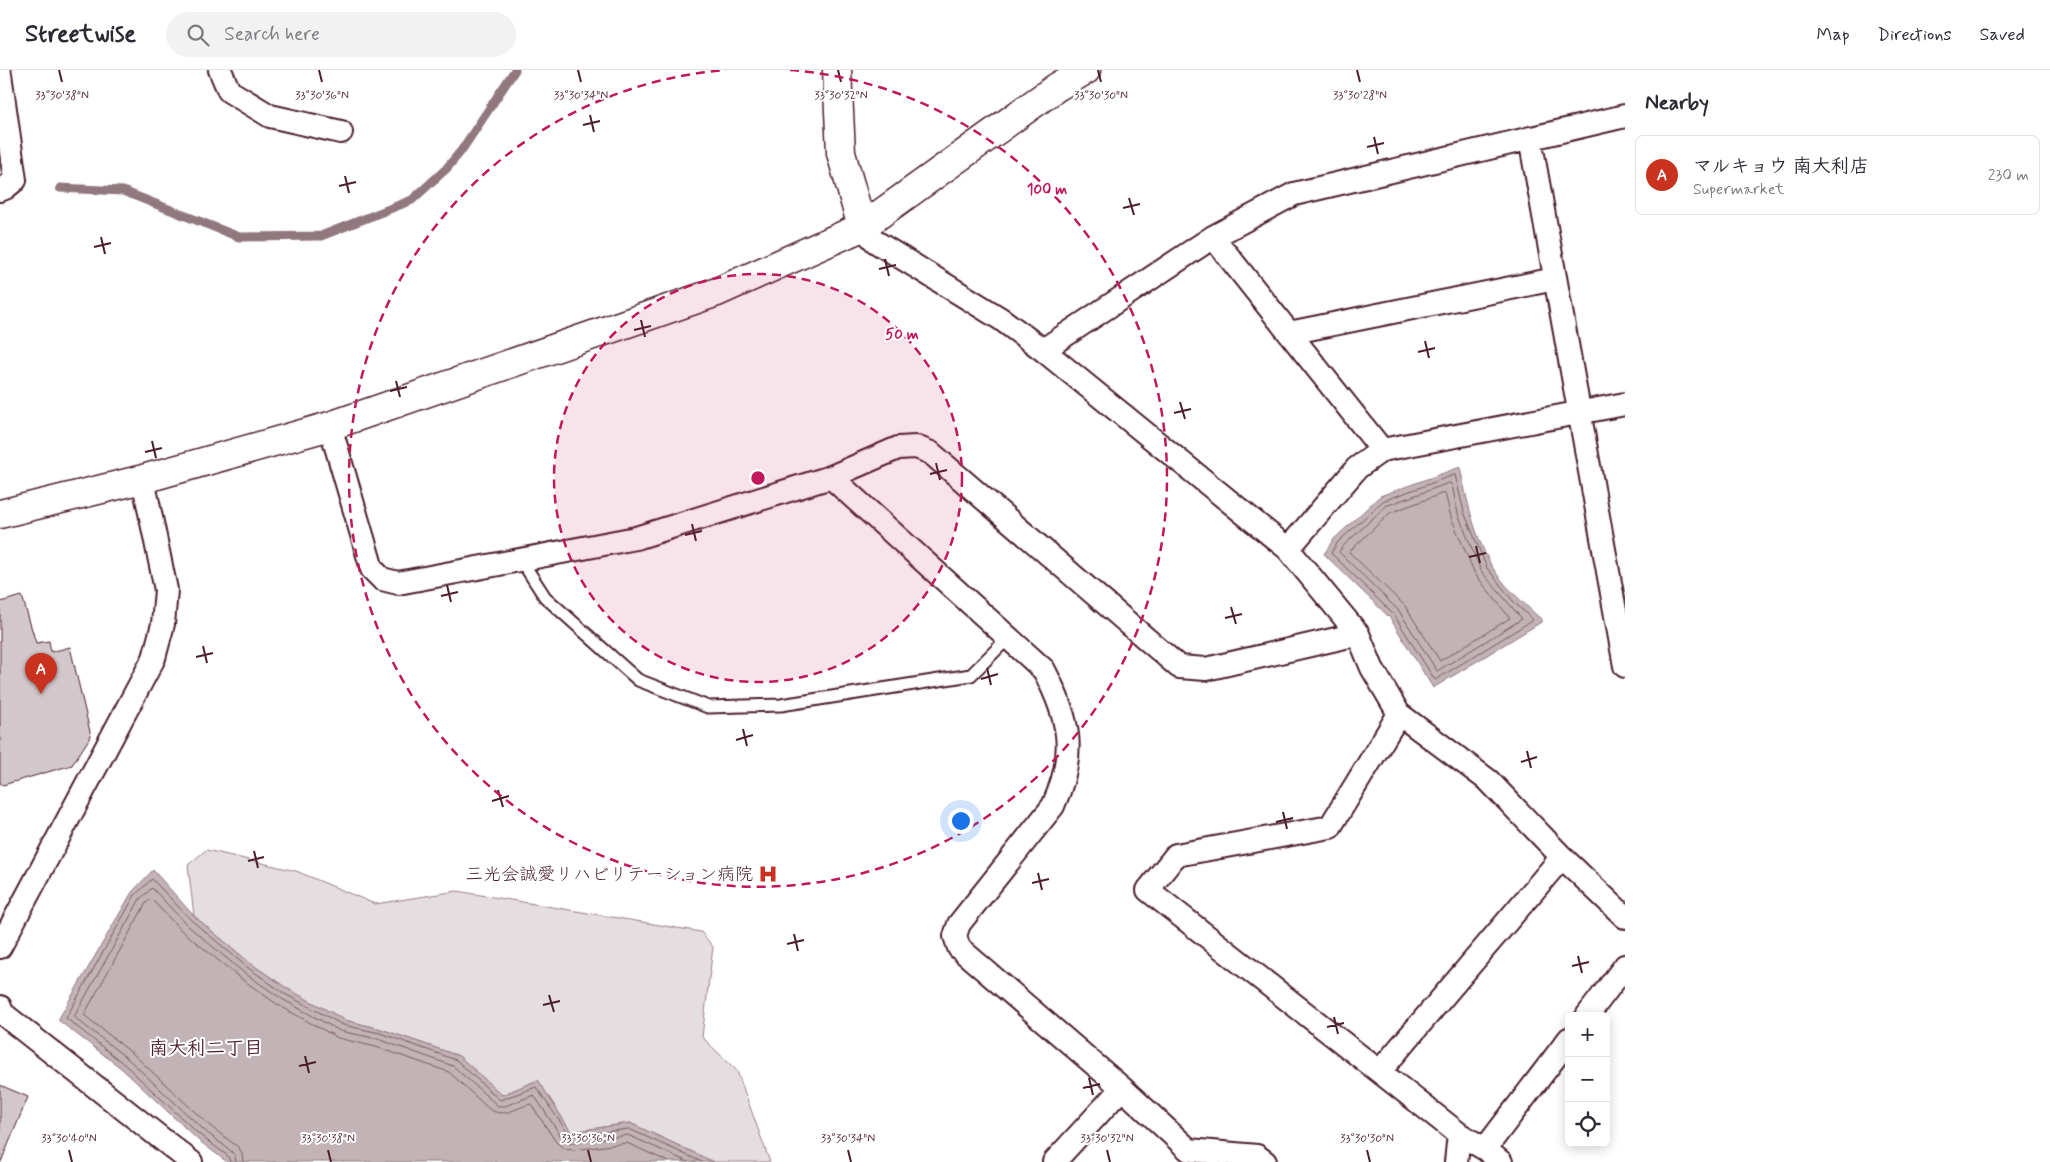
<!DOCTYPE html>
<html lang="en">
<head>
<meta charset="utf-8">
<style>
	body { margin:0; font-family:Mynerve,"Klee One",sans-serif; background:#f2f2f3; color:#2b2b33 }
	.controls { position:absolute; right:15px; bottom:15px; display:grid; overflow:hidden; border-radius:8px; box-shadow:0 2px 12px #0003 }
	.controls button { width:45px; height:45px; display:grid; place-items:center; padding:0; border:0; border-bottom:1px solid #e1e1e2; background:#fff; color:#2b2b33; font:25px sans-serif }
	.you { position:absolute; left:960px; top:750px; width:18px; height:18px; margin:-12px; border:4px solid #fff; border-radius:50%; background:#1a73e8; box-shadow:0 0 0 8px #1a73e833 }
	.badge { display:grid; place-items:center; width:32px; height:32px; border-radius:50%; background:#c8321e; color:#fff; font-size:16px; font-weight:700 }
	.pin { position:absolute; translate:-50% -41px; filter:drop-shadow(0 1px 2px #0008) }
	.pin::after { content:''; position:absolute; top:26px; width:18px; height:15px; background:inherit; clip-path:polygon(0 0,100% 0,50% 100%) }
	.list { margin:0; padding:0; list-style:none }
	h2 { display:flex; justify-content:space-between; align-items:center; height:65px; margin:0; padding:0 20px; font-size:21px }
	h2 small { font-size:16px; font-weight:400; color:#7c7c81 }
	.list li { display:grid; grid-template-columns:32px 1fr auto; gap:15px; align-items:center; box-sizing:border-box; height:80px; margin:0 10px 10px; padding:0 10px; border:1px solid #e1e1e2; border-radius:8px }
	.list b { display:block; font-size:19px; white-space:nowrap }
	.list p { margin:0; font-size:16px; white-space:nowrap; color:#7c7c81 }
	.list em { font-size:16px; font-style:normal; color:#7c7c81 }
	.icon { flex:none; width:28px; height:28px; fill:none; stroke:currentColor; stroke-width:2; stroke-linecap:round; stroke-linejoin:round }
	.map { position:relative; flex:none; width:1625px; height:1092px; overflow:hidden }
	header { display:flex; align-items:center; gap:30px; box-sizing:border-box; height:70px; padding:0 25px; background:#fff; border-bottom:1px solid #e1e1e2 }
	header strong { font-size:24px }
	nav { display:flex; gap:28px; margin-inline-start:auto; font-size:18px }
	.search { width:350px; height:45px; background:#f2f2f3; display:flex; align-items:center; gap:12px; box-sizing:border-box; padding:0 18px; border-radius:28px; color:#7c7c81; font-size:19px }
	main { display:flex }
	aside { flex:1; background:#fff }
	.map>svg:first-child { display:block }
	.green { fill:#e5dee0; stroke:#987e86 }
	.water { fill:#c1b3b6; stroke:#91787e }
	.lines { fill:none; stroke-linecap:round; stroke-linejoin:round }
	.shore { stroke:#7a5a63; stroke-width:1 }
	.stream { stroke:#91787e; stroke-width:9 }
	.building { fill:#d2c7cb; stroke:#4a1f2b }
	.service-casing { stroke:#4a1f2b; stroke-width:15 }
	.minor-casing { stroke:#4a1f2b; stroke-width:26 }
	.tertiary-casing { stroke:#4a1f2b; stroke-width:31 }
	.service { stroke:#fff; stroke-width:11 }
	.minor { stroke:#fff; stroke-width:22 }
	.tertiary { stroke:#fff; stroke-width:28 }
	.ticks { fill:none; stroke:#4a1f2b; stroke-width:2 }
	.ring { fill:none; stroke:#c2185b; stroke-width:2.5; stroke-dasharray:9 6 }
	.labels { text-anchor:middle; stroke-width:4; stroke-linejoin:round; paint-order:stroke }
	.poi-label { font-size:18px; fill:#4a1f2b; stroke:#fff; text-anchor:end }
	.neighbourhood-label { font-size:19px; font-weight:bold; fill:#4a1f2b; stroke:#fff }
	.ticks-label { font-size:12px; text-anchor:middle; fill:#4a1f2b; stroke:#fff; stroke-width:4; stroke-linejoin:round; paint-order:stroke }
	.centre { fill:#c2185b; stroke:#fff; stroke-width:2.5 }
	.ring-label { font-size:15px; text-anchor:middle; font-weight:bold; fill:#c2185b; stroke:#fff; stroke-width:4; stroke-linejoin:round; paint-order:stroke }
</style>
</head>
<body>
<header>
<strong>Streetwise</strong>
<div class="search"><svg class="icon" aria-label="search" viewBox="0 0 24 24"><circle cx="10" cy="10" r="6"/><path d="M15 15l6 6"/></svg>Search here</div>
<nav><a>Map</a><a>Directions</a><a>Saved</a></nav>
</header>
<main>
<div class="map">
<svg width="1625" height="1092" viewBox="0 0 1625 1092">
	<rect width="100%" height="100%" fill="#fff"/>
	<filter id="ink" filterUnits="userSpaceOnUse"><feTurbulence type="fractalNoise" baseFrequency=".02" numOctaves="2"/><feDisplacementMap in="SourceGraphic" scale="10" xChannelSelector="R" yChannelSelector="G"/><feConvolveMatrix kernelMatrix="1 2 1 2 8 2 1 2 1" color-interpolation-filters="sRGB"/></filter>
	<g filter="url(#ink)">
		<!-- green -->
		<path class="green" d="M206 780 296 801 375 834 457 821 701 862 713 877 702 967 737 1001 770 1092H714L630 1053 571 1062 538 1010 502 1025 459 986 381 959 345 950 288 919 250 893 194 846 188 795Z"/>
		<!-- water -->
		<path class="water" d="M1460 397C1467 431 1474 464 1491 495 1502 515 1526 535 1543 551L1433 618 1390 548 1324 484 1334 469 1380 426Z
			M153 800 194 846 250 893 288 919 345 950 381 959 459 986 502 1025 538 1010 571 1062 630 1053 714 1092H227L198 1070 121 998 58 950 132 822Z"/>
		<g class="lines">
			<!-- shore -->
			<path class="shore" d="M1455 405 1464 442 1487 498 1514 532 1533 550 1435 610 1394 545 1331 483 1338 472 1383 431Z
				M1450 413 1452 415 1458 444 1481 501 1522 549 1437 601 1399 541 1339 482 1343 476 1386 436Z
				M1445 423 1451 447 1475 504 1510 548 1440 591 1405 536 1349 482 1390 443Z
				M230 1092 228 1086 201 1066 124 994 66 948 135 825 152 809 191 850 247 897 285 924 343 955 380 963 456 990 500 1030 536 1017 570 1066 629 1059 702 1092
				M236 1092 235 1086 231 1081 205 1061 128 989 74 947 140 829 152 818 187 855 243 902 282 929 340 961 378 969 453 996 498 1036H505L534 1025 562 1068 567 1072 573 1073 628 1065 688 1092
				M243 1092 242 1083 238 1077 210 1056 133 984 84 945 146 833 151 829 182 861 239 907 278 935 338 968 376 977 449 1002 489 1039C505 1049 516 1037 531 1034L556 1072 565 1079 574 1080 627 1073 669 1092"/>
			<!-- stream -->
			<path class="stream" d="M60 118 123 121 239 167 321 166 412 130 446 99 461 81 515 0"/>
		</g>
		<!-- building -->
		<path class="building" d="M22 526 36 573 49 571 51 582 70 577 91 666 72 695 3 715 0 713V532Z
			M0 1015 28 1027 1 1092H0Z"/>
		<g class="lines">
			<!-- service casing -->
			<g class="service-casing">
				<path id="service" d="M521 490 545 527 638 610 708 637 781 635 971 605 1008 568"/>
			</g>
			<!-- minor casing -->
			<g class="minor-casing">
				<path id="minor" d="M220 0 229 21 270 46 341 62
					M0 4 15 110 5 118 0 120
					M1530 68 1625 596
					M862 157 876 172 1001 249 1043 280 1288 479 1358 564 1372 598 1399 644 1489 711 1562 787 1625 847
					M1213 167 1382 380
					M1289 263 1555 209
					M1043 280 1213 167 1294 124 1625 46
					M330 356 372 499 382 509 398 513 636 468 831 407 898 378 916 377 931 383 1179 597 1206 599 1358 564
					M831 407 1044 600C1070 650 1077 683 1053 736L959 854 955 866 959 878 1122 1018 1189 1080 1257 1086 1265 1092
					M1288 479 1357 398 1382 380 1625 334
					M1399 644 1330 757 1176 785 1148 820 1459 1064 1485 1079 1501 1092
					M0 877 154 588 163 554 166 520 143 409
					M0 937 2 943 191 1092
					M1587 946 1625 896
					M1380 1001 1562 787
					M1485 1079 1569 969
					M1054 1092 1122 1018
					M1456 1092 1459 1064"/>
			</g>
			<!-- tertiary casing -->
			<g class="tertiary-casing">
				<path id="tertiary" d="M837 0 841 83 862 157
					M0 444 143 409 330 356 717 222 862 157 1057 17 1086 0"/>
			</g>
			<!-- service -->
			<use href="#service" class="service"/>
			<!-- minor -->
			<use href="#minor" class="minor"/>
			<!-- tertiary -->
			<use href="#tertiary" class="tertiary"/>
		</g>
	</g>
	<!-- ticks -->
	<path class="ticks" d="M59 0 62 12M319 0 322 12M578 0 581 12M838 0 841 12M1098 0 1101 12M1357 0 1360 12M590 45 594 62M583 55 600 51M1374 67 1378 84M1367 77 1384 73M345 106 349 123M339 116 356 112M1129 128 1134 145M1123 138 1140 134M101 167 105 184M94 177 111 173M885 189 889 206M879 199 896 195M641 250 645 267M634 260 651 256M1425 271 1429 288M1418 282 1435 278M396 311 400 327M390 321 407 317M1180 332 1185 349M1174 343 1191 339M152 371 156 388M145 382 162 378M936 393 940 410M930 404 947 400M692 454 696 471M685 465 702 461M1476 476 1480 493M1469 487 1486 483M447 515 451 532M441 526 458 522M1231 537 1236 554M1225 548 1242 544M203 576 207 593M196 587 213 583M987 598 991 615M981 609 998 604M743 659 747 676M736 670 753 665M1527 681 1531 698M1521 692 1537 687M498 720 503 737M492 731 509 726M1283 742 1287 759M1276 752 1293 748M254 781 258 798M248 791 264 787M1038 803 1042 820M1032 813 1049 809M794 864 798 881M787 874 804 870M1578 886 1582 903M1572 896 1589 892M549 925 554 942M543 935 560 931M1334 947 1338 964M1327 957 1344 953M305 986 309 1003M299 996 316 992M1089 1008 1093 1025M1083 1018 1100 1014M69 1080 72 1092M328 1080 331 1092M588 1080 591 1092M848 1080 851 1092M1107 1080 1110 1092M1367 1080 1370 1092"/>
	<!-- distance rings -->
	<circle cx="758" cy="408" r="204" fill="#c2185b" fill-opacity=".12"/>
	<g class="ring">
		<circle cx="758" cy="408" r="204"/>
		<path d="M790 0A409 409 0 1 1 726 0"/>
	</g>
	<!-- icons -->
	<defs>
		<g id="hospital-bare" transform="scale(1.5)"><path d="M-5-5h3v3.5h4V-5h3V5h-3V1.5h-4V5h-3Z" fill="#c8321e" stroke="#fff" stroke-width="2.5" paint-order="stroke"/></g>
	</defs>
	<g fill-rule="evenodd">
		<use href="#hospital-bare" x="768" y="804"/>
	</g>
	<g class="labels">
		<!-- poi labels -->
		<g class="poi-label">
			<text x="753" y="810">三光会誠愛リハビリテーション病院</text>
		</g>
		<!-- neighbourhood labels -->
		<g class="neighbourhood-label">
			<text x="206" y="984">南大利二丁目</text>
		</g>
	</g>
	<g class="ticks-label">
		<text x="62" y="29">33°30'38"N</text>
		<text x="322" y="29">33°30'36"N</text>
		<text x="581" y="29">33°30'34"N</text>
		<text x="841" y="29">33°30'32"N</text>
		<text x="1101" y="29">33°30'30"N</text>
		<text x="1360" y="29">33°30'28"N</text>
		<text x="69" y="1072">33°30'40"N</text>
		<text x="328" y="1072">33°30'38"N</text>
		<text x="588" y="1072">33°30'36"N</text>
		<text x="848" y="1072">33°30'34"N</text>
		<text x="1107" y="1072">33°30'32"N</text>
		<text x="1367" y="1072">33°30'30"N</text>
	</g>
	<circle cx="758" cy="408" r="8" class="centre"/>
	<g class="ring-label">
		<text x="1047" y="124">100 m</text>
		<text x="902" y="269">50 m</text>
	</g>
</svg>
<div class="controls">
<button>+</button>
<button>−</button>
<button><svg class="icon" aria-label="locate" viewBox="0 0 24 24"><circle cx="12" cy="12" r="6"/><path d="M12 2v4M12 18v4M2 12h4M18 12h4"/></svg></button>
</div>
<div class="you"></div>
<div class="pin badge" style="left:41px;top:624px">A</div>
</div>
<aside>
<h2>Nearby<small></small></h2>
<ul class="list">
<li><span class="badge">A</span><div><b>マルキョウ 南大利店</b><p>Supermarket</p></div><em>230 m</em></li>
</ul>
</aside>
</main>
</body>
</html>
